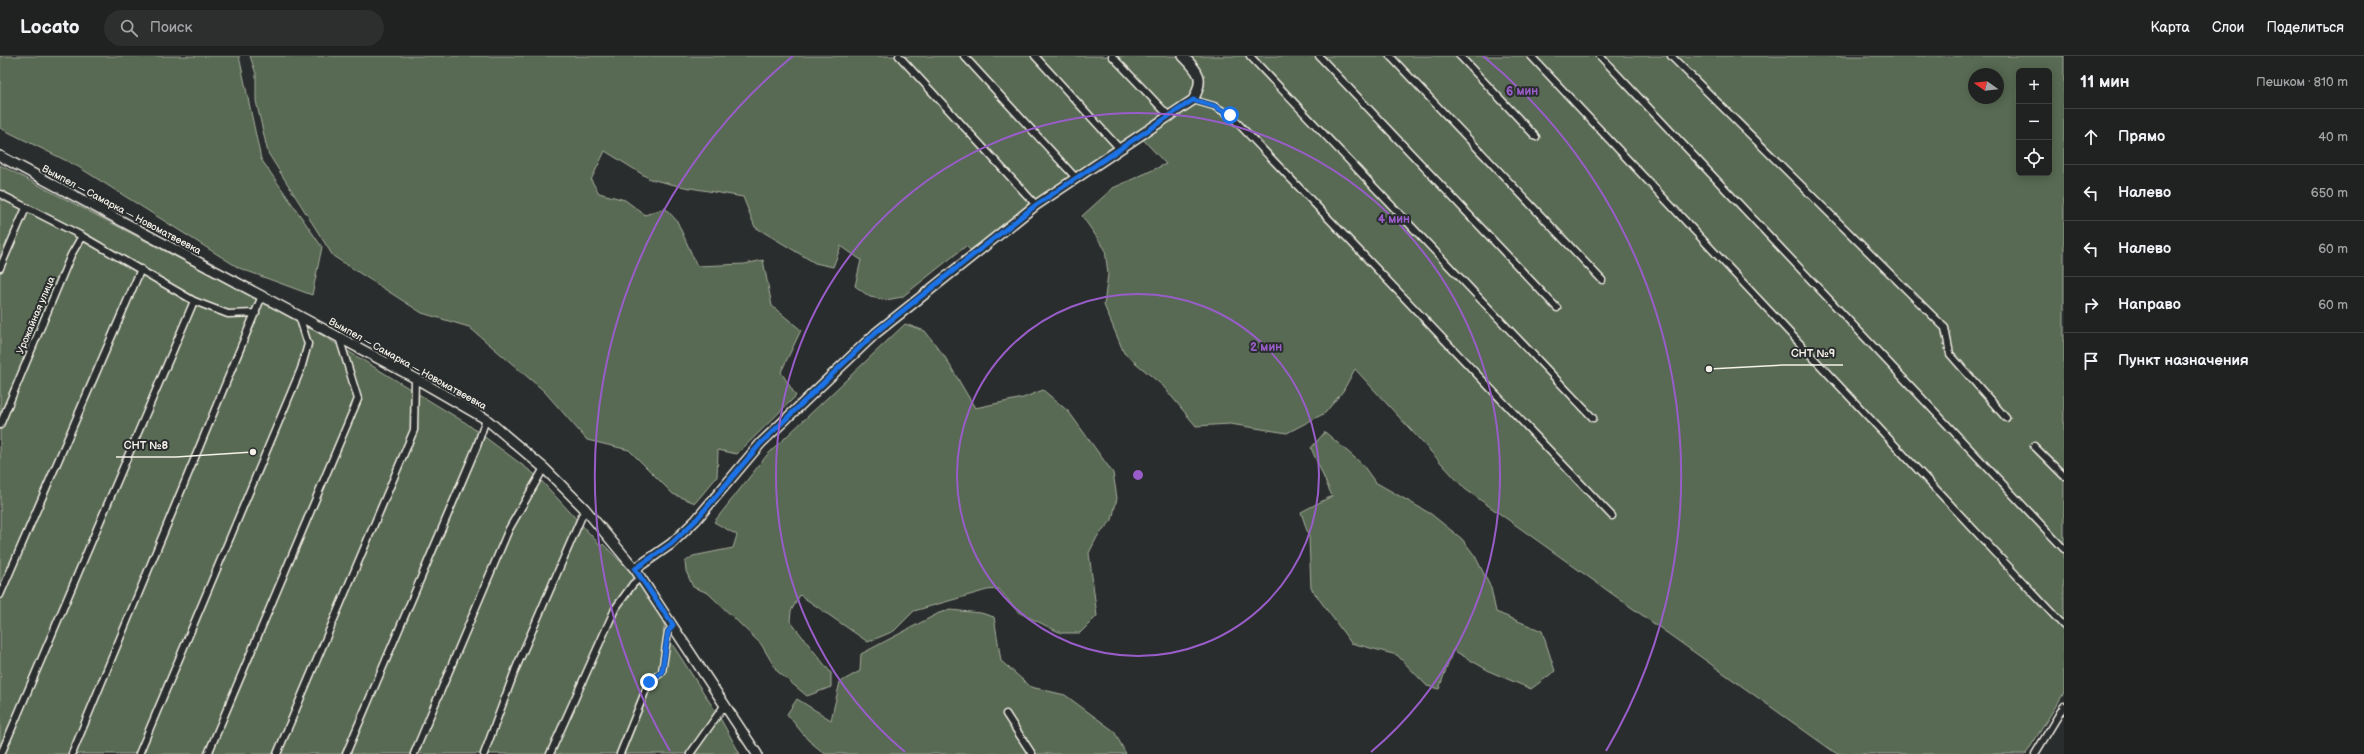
<!DOCTYPE html>
<html lang="ru">
<head>
<meta charset="utf-8">
<style>
	body { margin:0; font-family:"Balsamiq Sans",sans-serif; background:#2d2f2f; color:#f1f3f6 }
	.controls { position:absolute; right:12px; top:12px; display:grid; overflow:hidden; border-radius:6px; box-shadow:0 2px 10px #0003 }
	.controls button { width:36px; height:36px; display:grid; place-items:center; padding:0; border:0; border-bottom:1px solid #3d3f40; background:#202222; color:#f1f3f6; font:20px sans-serif }
	.compass { position:absolute; left:1968px; top:12px; width:36px; height:36px; border-radius:50%; background:#202222; box-shadow:0 2px 10px #0003; rotate:284deg }
	.stop { position:absolute; width:12px; height:12px; margin:-9px; border:3px solid #1a73e8; border-radius:50%; background:#fff }
	.stop.end { background:#1a73e8; border-color:#fff; box-shadow:0 1px 4px #0008 }
	.list { margin:0; padding:0; list-style:none }
	h2 { display:flex; justify-content:space-between; align-items:center; height:52px; margin:0; padding:0 16px; font-size:17px }
	h2 small { font-size:13px; font-weight:400; color:#a2a4a5 }
	.list li { display:grid; grid-template-columns:26px 1fr auto; gap:12px; align-items:center; box-sizing:border-box; height:56px; padding:0 16px; border-top:1px solid #3d3f40 }
	.list b { display:block; font-size:15px; white-space:nowrap }
	.list em { font-size:13px; font-style:normal; color:#a2a4a5 }
	.icon { flex:none; width:22px; height:22px; fill:none; stroke:currentColor; stroke-width:2; stroke-linecap:round; stroke-linejoin:round }
	.map { position:relative; flex:none; width:2064px; height:698px; overflow:hidden }
	header { display:flex; align-items:center; gap:24px; box-sizing:border-box; height:56px; padding:0 20px; background:#202222; border-bottom:1px solid #3d3f40 }
	header strong { font-size:19px }
	nav { display:flex; gap:22px; margin-inline-start:auto; font-size:14px }
	.search { width:280px; height:36px; background:#2d2f2f; display:flex; align-items:center; gap:10px; box-sizing:border-box; padding:0 14px; border-radius:22px; color:#a2a4a5; font-size:15px }
	main { display:flex }
	aside { flex:1; background:#202222 }
	.map>svg:first-child { display:block }
	.green { fill:#596a53; stroke:#a6ae9e; fill-rule:evenodd }
	.lines { fill:none; stroke-linecap:round; stroke-linejoin:round }
	.street-casing { stroke:#f4f1e8; stroke-width:9 }
	.secondary-casing { stroke:#f4f1e8; stroke-width:12 }
	.street { stroke:#2a2d2e; stroke-width:6 }
	.secondary { stroke:#2a2d2e; stroke-width:9 }
	.route { stroke:#1a73e8; stroke-width:5 }
	.ring { fill:none; stroke:#995dc9; stroke-width:2 }
	.labels { text-anchor:middle; stroke-width:4; stroke-linejoin:round; paint-order:stroke }
	.street-label { font-size:10px; fill:#f4f1e8; stroke:#2a2d2e }
	.centre { fill:#995dc9; stroke:#2a2d2e; stroke-width:2 }
	.ring-label { font-size:12px; text-anchor:middle; font-weight:bold; fill:#995dc9; stroke:#2a2d2e; stroke-width:4; stroke-linejoin:round; paint-order:stroke }
	.leader { fill:none; stroke:#f4f1e8; stroke-width:1.5 }
	.callout-dot { fill:#f4f1e8; stroke:#2a2d2e; stroke-width:1.5 }
	.callout-label { font-size:11px; text-anchor:middle; font-weight:bold; fill:#f4f1e8; stroke:#2a2d2e; stroke-width:4; stroke-linejoin:round; paint-order:stroke }
</style>
</head>
<body>
<header>
<strong>Locato</strong>
<div class="search"><svg class="icon" aria-label="search" viewBox="0 0 24 24"><circle cx="10" cy="10" r="6"/><path d="M15 15l6 6"/></svg>Поиск</div>
<nav><a>Карта</a><a>Слои</a><a>Поделиться</a></nav>
</header>
<main>
<div class="map">
<svg width="2064" height="698" viewBox="0 0 2064 698">
	<rect width="100%" height="100%" fill="#2a2d2e"/>
	<filter id="ink" filterUnits="userSpaceOnUse"><feTurbulence type="fractalNoise" baseFrequency=".025" numOctaves="2"/><feDisplacementMap in="SourceGraphic" scale="8" xChannelSelector="R" yChannelSelector="G"/><feConvolveMatrix kernelMatrix="1 2 1 2 8 2 1 2 1" color-interpolation-filters="sRGB"/></filter>
	<g filter="url(#ink)">
		<!-- green -->
		<path class="green" d="M0 0H239L261 103 322 191 312 239 239 212 77 110 0 72Z
			M250 0H2064V637L2026 698H1837L1465 433 1355 313 1343 335 1325 357 1287 377 1230 368 1196 370 1163 330 1124 297 1104 249 1108 218 1105 193 1082 160 1113 132 1166 108 1136 76 970 194 966 190 902 241 886 244 870 241 855 230 861 204 841 190 833 211 815 207 755 171 743 141 679 130 650 123 605 95 591 124 599 137 625 144 645 159 665 152 677 165 697 210 745 208 763 204 772 250 801 274 781 316 796 340 737 398 718 394 717 421 695 447 673 438 629 394 587 384 544 335 469 271 422 257 333 200 268 97 256 45V18ZM2019 15H2049V117H2019ZM1974 18H1998V42H1974Z
			M0 109 297 264 466 367 537 420 601 490 603 488C627 512 654 538 665 571L663 574 720 662 740 698H0Z
			M905 268 925 275 945 301 975 352 1023 342 1043 334 1069 356 1113 417 1117 442 1112 464 1097 481 1089 497 1097 560 1080 577H1061L1018 556 999 533 987 534 914 555 894 575 868 586 800 539 791 555 790 565 831 617V631L807 640 777 615 761 588 737 565 708 537 693 531 686 515 685 506 693 500 733 492 737 479 714 466 767 399Z
			M1325 376 1362 408 1375 426 1431 458 1462 483 1475 500 1491 532 1496 556 1542 575 1555 615 1531 633 1491 616 1453 594 1439 633 1427 630 1397 599 1351 587 1311 532 1309 481 1301 456 1332 440 1311 392Z
			M950 554 981 557 994 561 1001 605 1031 631 1065 639 1114 675 1126 698H825L808 684 787 658 797 643 831 664 840 626 860 615 861 598 939 557Z"/>
		<g class="lines">
			<!-- street casing -->
			<g class="street-casing">
				<path id="street" d="M899 0 1036 149
					M964 0 1076 122
					M1035 0 1120 93
					M1112 0 1169 60
					M1250 0 1593 362
					M1319 0 1557 252
					M1390 0 1602 224
					M1460 0 1536 81
					M1531 0 2064 570
					M1600 0 2064 493
					M1671 0 1945 272 1950 298 2006 362
					M1193 44 1214 50 1230 59 1612 460
					M0 138 82 180 194 245 228 258 256 257
					M0 212 26 152
					M0 369 71 199 82 180
					M2034 390 2064 420
					M0 539 141 213
					M1006 658 1032 698
					M1 698 194 245
					M72 698 262 240
					M139 698 301 313 308 288 299 260
					M208 698 358 343 339 281
					M277 698 414 374 415 322
					M346 698 477 390 486 363
					M414 698 509 473 544 412
					M484 698 516 612 585 453
					M550 698 615 553 633 528 640 522
					M620 698 649 626 662 616 668 576 673 569
					M690 698 724 650
					M2035 698 2064 650"/>
			</g>
			<!-- secondary casing -->
			<g class="secondary-casing">
				<path id="secondary" d="M0 100 415 322 486 363 544 412 585 453 635 513 757 698
					M635 513 671 488 696 464 761 387 876 277 1036 149 1193 44C1205 22 1199 16 1183 0"/>
			</g>
			<!-- street -->
			<use href="#street" class="street"/>
			<!-- secondary -->
			<use href="#secondary" class="secondary"/>
		</g>
	</g>
	<g class="lines" filter="url(#ink)">
		<!-- route -->
		<path class="route" d="M649 626 662 616 668 576 673 569 635 513 671 488 696 464 761 387 876 276 1036 149 1193 44 1214 50 1230 59"/>
	</g>
	<!-- distance rings -->
	<g class="ring">
		<circle cx="1138" cy="419" r="181"/>
		<path d="M905 696A362 362 0 1 1 1371 696"/>
		<path d="M670 695A543 543 0 0 1 793 0M1483 0A543 543 0 0 1 1606 695"/>
	</g>
	<g class="labels">
		<!-- street labels -->
		<g class="street-label">
			<text transform="translate(122 153) rotate(28)" y="4">Вымпел — Самарка — Новоматвеевка</text>
			<text transform="translate(35 259) rotate(-67)" y="4">Урожайная улица</text>
			<text transform="translate(408 307) rotate(29)" y="4">Вымпел — Самарка — Новоматвеевка</text>
		</g>
	</g>
	<circle cx="1138" cy="419" r="6" class="centre"/>
	<g class="ring-label">
		<text x="1522" y="39">6 мин</text>
		<text x="1394" y="167">4 мин</text>
		<text x="1266" y="295">2 мин</text>
	</g>
	<!-- callouts -->
	<path class="leader" d="M1709 313L1783 309H1843M253 396L176 401H116"/>
	<g class="callout-dot">
		<circle cx="1709" cy="313" r="4"/>
		<circle cx="253" cy="396" r="4"/>
	</g>
	<g class="callout-label">
		<text x="1813" y="301">СНТ №9</text>
		<text x="146" y="393">СНТ №8</text>
	</g>
</svg>
<div class="controls">
<button>+</button>
<button>−</button>
<button><svg class="icon" aria-label="locate" viewBox="0 0 24 24"><circle cx="12" cy="12" r="6"/><path d="M12 2v4M12 18v4M2 12h4M18 12h4"/></svg></button>
</div>
<svg class="compass" viewBox="-18 -18 36 36"><path d="M0-13l5 13h-10z" fill="#e53935"/><path d="M0 13l5-13h-10z" fill="#a2a4a5"/></svg>
<div class="stop" style="left:1230px;top:59px"></div>
<div class="stop end" style="left:649px;top:626px"></div>
</div>
<aside>
<h2>11 мин<small>Пешком · 810 m</small></h2>
<ul class="list">
<li><svg class="icon" aria-label="ahead" viewBox="0 0 24 24"><path d="M12 20V5M6 11l6-6 6 6"/></svg><div><b>Прямо</b></div><em>40 m</em></li>
<li><svg class="icon" aria-label="left" viewBox="0 0 24 24"><path d="M17 20v-9H6M10 6l-5 5 5 5"/></svg><div><b>Налево</b></div><em>650 m</em></li>
<li><svg class="icon" aria-label="left" viewBox="0 0 24 24"><path d="M17 20v-9H6M10 6l-5 5 5 5"/></svg><div><b>Налево</b></div><em>60 m</em></li>
<li><svg class="icon" aria-label="right" viewBox="0 0 24 24"><path d="M7 20v-9h11M14 6l5 5-5 5"/></svg><div><b>Направо</b></div><em>60 m</em></li>
<li><svg class="icon" aria-label="arrive" viewBox="0 0 24 24"><path d="M6 21V4h12l-3 4 3 4H6"/></svg><div><b>Пункт назначения</b></div></li>
</ul>
</aside>
</main>
</body>
</html>
